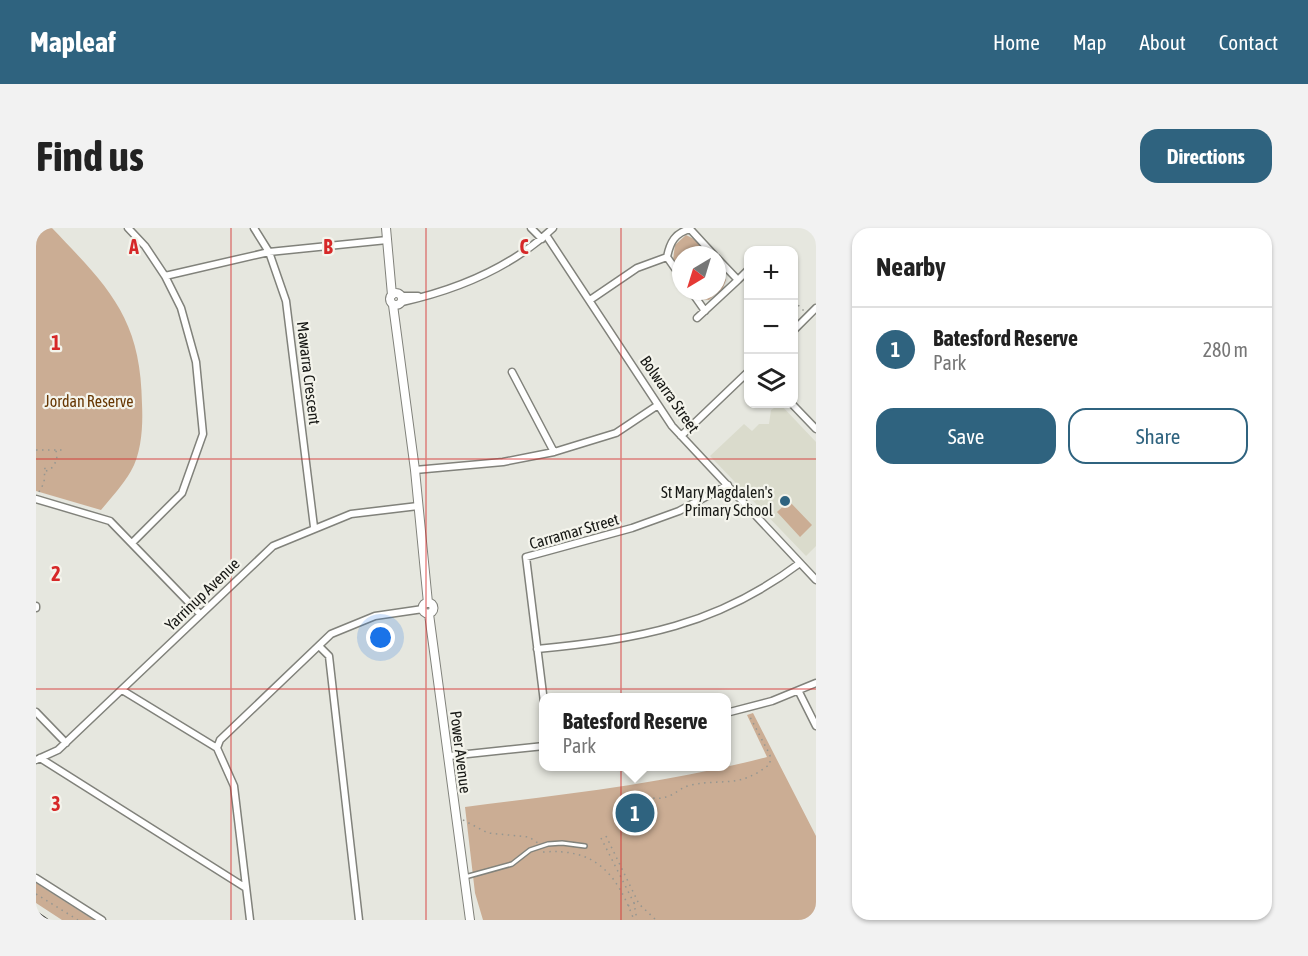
<!DOCTYPE html>
<html lang="en">
<head>
<meta charset="utf-8">
<style>
	body { margin:0; font-family:"Asap Condensed",sans-serif; background:#f2f2f2; color:#222 }
	.controls { position:absolute; right:18px; top:18px; display:grid; overflow:hidden; border-radius:12px; box-shadow:0 2px 4px #0004 }
	.controls button { width:54px; height:54px; display:grid; place-items:center; padding:0; border:0; border-bottom:2px solid #e0e0e0; background:#fff; color:#222; font:30px sans-serif }
	.compass { position:absolute; left:636px; top:18px; width:54px; height:54px; border-radius:50%; background:#fff; box-shadow:0 2px 4px #0004; rotate:218deg }
	.you { position:absolute; left:345px; top:410px; width:21px; height:21px; margin:-15px; border:4px solid #fff; border-radius:50%; background:#1a73e8; box-shadow:0 0 0 9px #1a73e833 }
	.badge { display:grid; place-items:center; width:39px; height:39px; border-radius:50%; background:#2f637f; color:#fff; font-size:20px; font-weight:700 }
	.pin { position:absolute; translate:-50% -50%; border:3px solid #fff; box-shadow:0 2px 6px #0006 }
	.popup { position:absolute; left:503px; top:465px; width:192px; height:78px; box-sizing:border-box; display:grid; place-content:center; border-radius:12px; background:#fff; filter:drop-shadow(0 2px 4px #0005); font-size:20px; white-space:nowrap; color:#767676 }
	.popup b { font-size:22px; color:#222 }
	.popup::after { content:''; position:absolute; left:50%; top:100%; margin-left:-12px; border:12px solid transparent; border-top-color:#fff }
	.list { margin:0; padding:0; list-style:none }
	h2 { display:flex; justify-content:space-between; align-items:center; height:78px; margin:0; padding:0 24px; font-size:26px }
	h2 small { font-size:20px; font-weight:400; color:#767676 }
	.list li { display:grid; grid-template-columns:39px 1fr auto; gap:18px; align-items:center; box-sizing:border-box; height:84px; padding:0 24px; border-top:2px solid #e0e0e0 }
	.list b { display:block; font-size:22px; white-space:nowrap }
	.list p { margin:0; font-size:20px; white-space:nowrap; color:#767676 }
	.list em { font-size:20px; font-style:normal; color:#767676 }
	.actions { display:flex; gap:12px; padding:18px 24px }
	.actions a { flex:1; padding:14px 0; border:2px solid #2f637f; border-radius:18px; text-align:center; font-size:21px; color:#2f637f }
	.actions .main { background:#2f637f; color:#fff }
	.icon { flex:none; width:33px; height:33px; fill:none; stroke:currentColor; stroke-width:2; stroke-linecap:round; stroke-linejoin:round }
	.map { position:relative; flex:none; width:780px; height:692px; overflow:hidden; border-radius:18px }
	header { display:flex; align-items:center; gap:36px; box-sizing:border-box; height:84px; padding:0 30px; background:#2f637f; color:#fff }
	header strong { font-size:28px }
	nav { display:flex; gap:33px; margin-inline-start:auto; font-size:21px }
	.intro { display:flex; align-items:center; justify-content:space-between; box-sizing:border-box; height:144px; padding:0 36px }
	h1 { margin:0; font-size:42px }
	.button { padding:15px 27px; border-radius:18px; background:#2f637f; color:#fff; font-size:21px; font-weight:700 }
	main { display:flex; gap:36px; padding:0 36px }
	aside { flex:1; background:#fff; border-radius:18px; box-shadow:0 2px 4px #0004 }
	.map>svg:first-child { display:block }
	.built { fill:#dadbcc }
	.green { fill:#cbad94 }
	.lines { fill:none; stroke-linecap:round; stroke-linejoin:round }
	.service-casing { stroke:#81827b; stroke-width:6 }
	.minor-casing { stroke:#81827b; stroke-width:9 }
	.tertiary-casing { stroke:#81827b; stroke-width:10 }
	.path { stroke:#959690; stroke-width:1.5; stroke-dasharray:1.5 4.5; stroke-linecap:butt }
	.service { stroke:#fff; stroke-width:3 }
	.minor { stroke:#fff; stroke-width:6 }
	.tertiary { stroke:#fff; stroke-width:8 }
	.rail-casing { stroke:#2c2d2a; stroke-width:4.5 }
	.rail { stroke:#f4f4ec; stroke-width:2; stroke-dasharray:7; stroke-linecap:butt }
	.grid { fill:none; stroke:#d62828; stroke-width:1.5; stroke-opacity:0.55 }
	.poi-dot { fill:#2f637f; stroke:#f4f4ec; stroke-width:2 }
	.labels { text-anchor:middle; stroke-width:4.5; stroke-linejoin:round; paint-order:stroke }
	.street-label { font-size:16px; fill:#171815; stroke:#f4f4ec }
	.park-label { font-size:16px; fill:#673703; stroke:#f4f4ec }
	.poi-label { font-size:16px; fill:#171815; stroke:#f4f4ec; text-anchor:end }
	.grid-label { font-size:20px; text-anchor:middle; font-weight:bold; fill:#d62828; stroke:#f4f4ec; stroke-width:4.5; stroke-linejoin:round; paint-order:stroke }
</style>
</head>
<body>
<header>
<strong>Mapleaf</strong>
<nav><a>Home</a><a>Map</a><a>About</a><a>Contact</a></nav>
</header>
<div class="intro"><h1>Find us</h1><a class="button">Directions</a></div>
<main>
<div class="map">
<svg width="780" height="692" viewBox="0 0 780 692">
	<rect width="100%" height="100%" fill="#e6e7df"/>
	<!-- built -->
	<path class="built" d="M744 176 780 214V318L770 328 674 228 708 196 716 203 723 196H733L735 182Z"/>
	<!-- green -->
	<path class="green" d="M0 0H16C72 59 105 89 106 176 107 196 106 224 95 243 87 257 75 270 65 282L0 263Z
		M650 7 658 11 673 27H645V43L637 32 639 17Z
		M681 37 690 52 687 60 673 72 666 71 660 63H681Z
		M753 273 776 297 764 309 741 284Z
		M717 485 780 608V692H447L439 665 429 579C531 566 632 555 731 529L711 487Z
		M0 655 58 692H26L0 675Z"/>
	<g class="lines">
		<!-- service casing -->
		<g class="service-casing">
			<path id="service" d="M429 649 476 636 494 622 512 616 526 615 549 618"/>
		</g>
		<!-- minor casing -->
		<g class="minor-casing">
			<path id="minor" d="M92 0 109 18 129 48 145 80 160 134 167 206 146 265 96 315
				M218 0 233 24 250 73 278 299
				M495 0 506 11
				M510 7 636 198 780 352
				M631 29C634 14 639 5 654 1L678 27
				M631 29 645 49
				M681 30 702 52 712 42
				M129 48 233 24 351 12
				M655 63 669 83
				M365 68H382
				M554 72 601 40 631 29
				M366 74C420 62 476 39 517 0
				M661 90 702 52
				M758 102 780 80
				M476 144 518 224
				M756 176 780 201
				M645 208 712 144
				M379 242 467 234 518 224 580 205 622 177
				M0 271 74 293 164 386
				M0 378V380
				M283 418 293 428 323 692
				M501 421C603 411 680 398 764 335
				M86 462 181 520 198 558 214 692
				M763 464 780 498
				M508 474 490 329 596 300 643 283 692 257
				M0 484 30 515
				M690 485 736 473 780 455
				M181 520 184 512 295 406 339 388 387 381
				M413 528 508 518
				M4 530 210 660
				M0 532 22 522 237 318 315 286 382 278
				M0 650 66 692"/>
		</g>
		<!-- tertiary casing -->
		<g class="tertiary-casing">
			<path id="tertiary" d="M350 0 356 67
				M354 71a6 6 0 1 1 12 0a6 6 0 1 1-12 0Z
				M357 77 379 242 392 375
				M386.5 380a5.5 5.5 0 1 1 11 0a5.5 5.5 0 1 1-11 0Z
				M393 386 434 692"/>
		</g>
		<!-- path -->
		<path class="path" d="M758 73 768 83
			M0 222H26
			M10 243 15 241 21 232 20 222
			M3 264 8 255 9 239
			M582 578 586 570 594 565C605 567 620 573 630 569 639 567 645 559 655 557 690 550 702 561 734 536V527L713 487
			M427 592 452 605 493 609 502 615
			M570 608 603 676 620 692
			M565 610 598 675 601 692
			M507 624C559 620 580 644 598 692
			M0 666 42 692
			M592 678 601 674"/>
		<!-- service -->
		<use href="#service" class="service"/>
		<!-- minor -->
		<use href="#minor" class="minor"/>
		<!-- tertiary -->
		<use href="#tertiary" class="tertiary"/>
		<!-- rail casing -->
		<g class="rail-casing">
			<path id="rail" d="M0 685 10 692"/>
		</g>
		<!-- rail -->
		<use href="#rail" class="rail"/>
	</g>
	<!-- grid -->
	<path class="grid" d="M195 0V692M390 0V692M585 0V692M0 231H780M0 461H780"/>
	<!-- markers -->
	<circle class="poi-dot" cx="749" cy="273" r="6"/>
	<g class="labels">
		<!-- street labels -->
		<g class="street-label">
			<text transform="translate(273 145) rotate(83)" y="6">Mawarra Crescent</text>
			<text transform="translate(634 166) rotate(55)" y="6">Bolwarra Street</text>
			<text transform="translate(538 303) rotate(-16)" y="6">Carramar Street</text>
			<text transform="translate(166 366) rotate(-44)" y="6">Yarrinup Avenue</text>
			<text transform="translate(425 524) rotate(83)" y="6">Power Avenue</text>
		</g>
		<!-- park labels -->
		<g class="park-label">
			<text x="53" y="179">Jordan Reserve</text>
		</g>
		<!-- poi labels -->
		<g class="poi-label">
			<text x="737" y="270">St Mary Magdalen's<tspan x="737" dy="18">Primary School</tspan></text>
		</g>
	</g>
	<g class="grid-label">
		<text x="98" y="26">A</text>
		<text x="292" y="26">B</text>
		<text x="488" y="26">C</text>
		<text x="20" y="122">1</text>
		<text x="20" y="353">2</text>
		<text x="20" y="583">3</text>
	</g>
</svg>
<div class="controls">
<button>+</button>
<button>−</button>
<button><svg class="icon" aria-label="layers" viewBox="0 0 24 24"><path d="M12 4l9 5-9 5-9-5zM3 14l9 5 9-5"/></svg></button>
</div>
<svg class="compass" viewBox="-18 -18 36 36"><path d="M0-13l5 13h-10z" fill="#e53935"/><path d="M0 13l5-13h-10z" fill="#767676"/></svg>
<div class="you"></div>
<div class="pin badge" style="left:599px;top:585px">1</div>
<div class="popup"><b>Batesford Reserve</b>Park</div>
</div>
<aside>
<h2>Nearby<small></small></h2>
<ul class="list">
<li><span class="badge">1</span><div><b>Batesford Reserve</b><p>Park</p></div><em>280 m</em></li>
</ul>
<div class="actions"><a class="main">Save</a><a>Share</a></div>
</aside>
</main>
</body>
</html>
